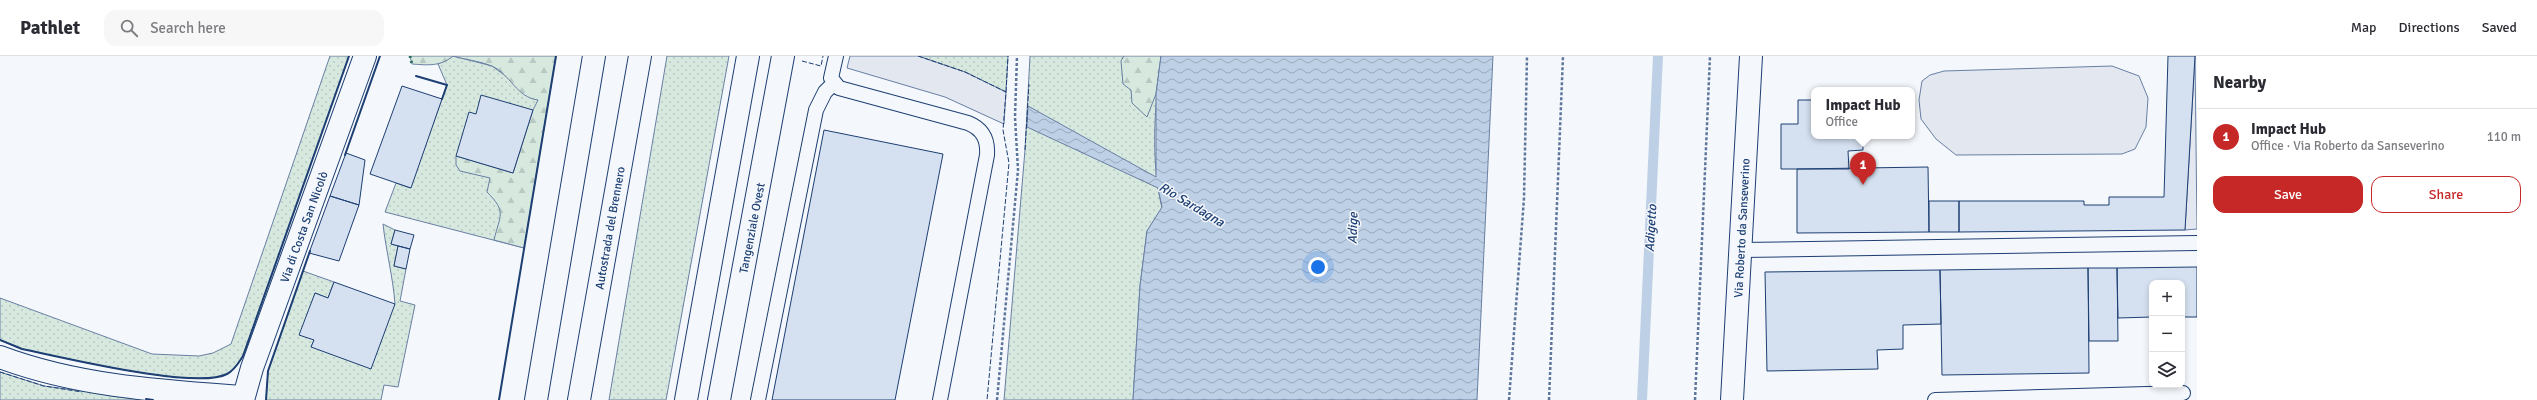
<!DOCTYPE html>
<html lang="en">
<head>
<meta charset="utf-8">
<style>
	body { margin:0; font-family:Signika,sans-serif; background:#f7f7f7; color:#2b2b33 }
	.controls { position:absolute; right:12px; bottom:12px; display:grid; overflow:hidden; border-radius:8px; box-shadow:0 2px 6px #0003 }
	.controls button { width:36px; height:36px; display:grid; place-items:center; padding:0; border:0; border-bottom:1px solid #e1e1e2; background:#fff; color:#2b2b33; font:20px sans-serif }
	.you { position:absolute; left:1318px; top:211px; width:14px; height:14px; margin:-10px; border:3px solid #fff; border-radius:50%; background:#1a73e8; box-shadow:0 0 0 6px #1a73e833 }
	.badge { display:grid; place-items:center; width:26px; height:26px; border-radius:50%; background:#c62828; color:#fff; font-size:13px; font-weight:700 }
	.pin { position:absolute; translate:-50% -33px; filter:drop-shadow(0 1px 2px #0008) }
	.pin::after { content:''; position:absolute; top:21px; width:14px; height:12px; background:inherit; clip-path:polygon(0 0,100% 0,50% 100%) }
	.popup { position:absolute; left:1811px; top:31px; width:104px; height:52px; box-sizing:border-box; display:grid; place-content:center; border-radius:8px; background:#fff; filter:drop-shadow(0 1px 3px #0005); font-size:13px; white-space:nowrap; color:#7c7c81 }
	.popup b { font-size:15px; color:#2b2b33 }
	.popup::after { content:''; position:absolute; left:50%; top:100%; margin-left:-8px; border:8px solid transparent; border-top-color:#fff }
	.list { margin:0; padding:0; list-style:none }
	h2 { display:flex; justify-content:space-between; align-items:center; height:52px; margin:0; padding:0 16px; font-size:17px }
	h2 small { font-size:13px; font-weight:400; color:#7c7c81 }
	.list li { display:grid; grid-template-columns:26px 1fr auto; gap:12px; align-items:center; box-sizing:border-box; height:56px; padding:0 16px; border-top:1px solid #e1e1e2 }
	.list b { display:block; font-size:15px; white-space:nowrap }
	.list p { margin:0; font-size:13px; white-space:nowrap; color:#7c7c81 }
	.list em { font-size:13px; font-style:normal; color:#7c7c81 }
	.actions { display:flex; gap:8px; padding:12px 16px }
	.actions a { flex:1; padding:9px 0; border:1px solid #c62828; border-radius:12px; text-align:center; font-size:14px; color:#c62828 }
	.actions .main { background:#c62828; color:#fff }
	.icon { flex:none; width:22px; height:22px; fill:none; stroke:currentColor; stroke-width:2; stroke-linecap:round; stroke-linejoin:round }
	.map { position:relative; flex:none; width:2197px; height:344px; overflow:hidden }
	header { display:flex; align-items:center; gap:24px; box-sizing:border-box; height:56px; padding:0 20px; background:#fff; border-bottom:1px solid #e1e1e2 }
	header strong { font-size:19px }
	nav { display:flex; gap:22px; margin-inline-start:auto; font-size:14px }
	.search { width:280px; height:36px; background:#f7f7f7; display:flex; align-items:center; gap:10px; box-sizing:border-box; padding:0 14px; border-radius:12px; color:#7c7c81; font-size:15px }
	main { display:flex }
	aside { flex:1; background:#fff }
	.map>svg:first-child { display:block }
	.grass { fill:url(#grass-dots); stroke:#687fa3 }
	.forest { fill:url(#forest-firs); stroke:#687fa3 }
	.parking { fill:#e3e8f0; stroke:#687fa3 }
	.water { fill:url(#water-waves); stroke:#687fa3 }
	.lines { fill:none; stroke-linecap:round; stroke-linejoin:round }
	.stream { stroke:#bed0e5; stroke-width:10 }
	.building { fill:#d5e0f0; stroke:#1d3f73 }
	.lane-casing { stroke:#1d3f73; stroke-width:16 }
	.street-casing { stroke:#1d3f73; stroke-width:24 }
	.secondary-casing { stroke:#1d3f73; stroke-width:24 }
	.highway-casing { stroke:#1d3f73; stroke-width:24 }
	.path { stroke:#5e769c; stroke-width:2.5; stroke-dasharray:3 2; stroke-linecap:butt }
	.lane { stroke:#f4f7fb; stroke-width:14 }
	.street { stroke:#f4f7fb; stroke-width:22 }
	.secondary { stroke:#f4f7fb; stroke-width:22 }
	.highway { stroke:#f4f7fb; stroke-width:22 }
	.hedge { stroke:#2c6c60; stroke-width:3; stroke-dasharray:2 3; stroke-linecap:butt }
	.fence { stroke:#1d3f73; stroke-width:1; stroke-dasharray:5 2; stroke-linecap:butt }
	.wall { stroke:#1d3f73; stroke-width:2 }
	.labels { text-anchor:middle; stroke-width:3; stroke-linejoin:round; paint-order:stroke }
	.street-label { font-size:12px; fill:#1d3f73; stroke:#f4f7fb }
	.water-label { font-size:13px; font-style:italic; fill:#1d3f73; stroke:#f4f7fb }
</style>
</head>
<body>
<header>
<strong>Pathlet</strong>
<div class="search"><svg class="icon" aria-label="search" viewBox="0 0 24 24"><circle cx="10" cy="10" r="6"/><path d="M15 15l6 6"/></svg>Search here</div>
<nav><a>Map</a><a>Directions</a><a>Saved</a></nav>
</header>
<main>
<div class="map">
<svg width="2197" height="344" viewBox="0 0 2197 344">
	<defs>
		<pattern id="grass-dots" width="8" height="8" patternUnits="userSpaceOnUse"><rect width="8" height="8" fill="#d7e8df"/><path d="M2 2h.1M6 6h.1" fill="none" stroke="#b8c8c3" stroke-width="1.8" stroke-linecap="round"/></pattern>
		<pattern id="forest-firs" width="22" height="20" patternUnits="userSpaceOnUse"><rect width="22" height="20" fill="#d7e8df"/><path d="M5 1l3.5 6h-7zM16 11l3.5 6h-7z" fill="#b8c8c3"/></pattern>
		<pattern id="water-waves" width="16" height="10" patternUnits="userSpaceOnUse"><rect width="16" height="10" fill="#bed0e5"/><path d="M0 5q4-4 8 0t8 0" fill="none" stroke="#9aaabe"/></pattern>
	</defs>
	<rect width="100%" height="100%" fill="#f4f7fb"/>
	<!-- grass -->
	<path class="grass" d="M330 0H349L243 300C239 306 235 314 227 318 196 334 62 301 22 293L0 284V242L152 298 199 300 213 297 231 288Z
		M453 0 492 10 538 44 524 192 385 156 396 127 410 132 447 29 438 8Z
		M667 0H729L666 344H609Z
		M918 0H1008L1006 36 965 16Z
		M1030 0H1161C1155 49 1150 103 1162 152L1147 175 1140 230 1133 344H1004L1025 94Z
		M383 168 395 174 391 188 398 190 394 210 406 213 400 245 415 249 398 331 384 329 381 344H266L268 315 303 215 334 226 328 242 315 237 314 284 311 291 395 248C393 221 386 195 383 168Z
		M0 316 44 330 153 344H0Z"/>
	<!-- forest -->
	<path class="forest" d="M410 0H453C440 11 427 9 412 8Z
		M453 0H556L524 192 494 184C500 159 507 156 487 136L490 122 460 115 456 109V100L513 117 533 54 538 44C516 41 511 19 492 10 480 5 466 4 453 0Z
		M1124 0H1161L1156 38 1147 61 1132 47 1131 34 1123 28 1121 5Z"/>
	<!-- parking -->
	<path class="parking" d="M850 0H918L965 16 1006 36 1004 68 945 41 847 12Z
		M2195 0 2197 173 2185 174Z
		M2112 10 2139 20 2148 42 2146 71 2135 93 2122 98 1956 99 1936 83 1921 63 1919 44 1922 25 1930 19 1944 15Z"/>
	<!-- water -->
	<path class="water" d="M1161 0H1493L1477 344H1133L1140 230 1147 175 1162 151 1158 132 1027 71 1028 50 1156 121V38Z"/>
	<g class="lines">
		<!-- stream -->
		<path class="stream" d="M1642 344 1658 0"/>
	</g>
	<!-- building -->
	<path class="building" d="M2168 0H2195L2185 174 1959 176V145H2084V149H2109V141H2164Z
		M402 30 442 43 411 132 370 118Z
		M481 39 533 54 513 117 456 100 469 56 476 58Z
		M1798 44H1814V80H1863V94L1848 95 1849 113H1781V68H1798Z
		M824 74 943 98 895 344H772Z
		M346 97 365 104 359 149 330 140Z
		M1928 111 1929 176 1797 177V113Z
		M330 140 359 149 339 205 309 197Z
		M1929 145H1959V176H1929Z
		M395 174 414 179 410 193 391 188Z
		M398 190 410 193 406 213 394 210Z
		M2197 211V261H2182V227H2152V261L2118 262 2117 212Z
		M2088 212 2089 317 1942 319 1940 214Z
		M2088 212H2117L2118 285H2089Z
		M1940 214 1941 268 1903 269V293L1877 294 1878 313 1767 315 1765 216Z
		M334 226 395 248 371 313 311 291 314 284 299 279 315 237 328 242Z"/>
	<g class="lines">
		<!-- lane casing -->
		<g class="lane-casing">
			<path id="lane" d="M836 0 831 22 839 32 968 67C983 73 988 84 987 99L940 344
				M1741 194 2197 187
				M758 344 816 54 825 36 834 27
				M1935 344 2183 337"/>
		</g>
		<!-- street casing -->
		<g class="street-casing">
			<path id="street" d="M0 301C77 330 160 335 242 341
				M243 344 252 312 365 0"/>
		</g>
		<!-- secondary casing -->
		<g class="secondary-casing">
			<path id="secondary" d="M1732 344 1751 0"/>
		</g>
		<!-- highway casing -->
		<g class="highway-casing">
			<path id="highway" d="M536 344 594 0
				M579 344 640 0
				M686 344 748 0
				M719 344 783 0"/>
		</g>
		<!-- path -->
		<path class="path" d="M997 344 1018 114 1015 61 1017 0
			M1509 344 1524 142 1527 0
			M1549 344 1563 0
			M1695 344 1710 0"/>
		<!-- lane -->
		<use href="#lane" class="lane"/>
		<!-- street -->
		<use href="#street" class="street"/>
		<!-- secondary -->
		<use href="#secondary" class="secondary"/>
		<!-- highway -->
		<use href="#highway" class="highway"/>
		<!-- hedge -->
		<path class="hedge" d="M410 0 412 8"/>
		<!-- fence -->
		<path class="fence" d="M918 0 965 16 1006 36 1003 74 1009 107 987 344
			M802 5 821 10 823 0
			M1006 36 1008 0
			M1025 94 1029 28
			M0 284 22 293
			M0 316 44 330 82 336"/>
		<!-- wall -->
		<path class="wall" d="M416 20 447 29 442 43
			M345 99 380 0
			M0 284 22 293C62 301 196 334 227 318 235 314 239 306 243 300L349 0
			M146 343 153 344
			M266 344 268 315 310 195
			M499 344 556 0"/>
	</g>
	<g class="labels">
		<!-- street labels -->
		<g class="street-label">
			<text transform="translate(304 171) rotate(-70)" y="4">Via di Costa San Nicolò</text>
			<text transform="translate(610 172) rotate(-80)" y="4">Autostrada del Brennero</text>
			<text transform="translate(752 172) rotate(-79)" y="4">Tangenziale Ovest</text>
			<text transform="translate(1742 172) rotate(-87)" y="4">Via Roberto da Sanseverino</text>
		</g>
		<!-- water labels -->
		<g class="water-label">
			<text transform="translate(1192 148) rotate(31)" y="5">Rio Sardagna</text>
			<text transform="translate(1352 172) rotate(-88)" y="5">Adige</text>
			<text transform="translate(1650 172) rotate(-87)" y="5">Adigetto</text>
		</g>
	</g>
</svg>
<div class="controls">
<button>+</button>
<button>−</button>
<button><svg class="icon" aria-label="layers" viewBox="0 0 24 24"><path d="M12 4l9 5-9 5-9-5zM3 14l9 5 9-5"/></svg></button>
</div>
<div class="you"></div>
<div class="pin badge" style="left:1863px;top:129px">1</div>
<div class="popup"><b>Impact Hub</b>Office</div>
</div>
<aside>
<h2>Nearby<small></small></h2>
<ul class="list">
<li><span class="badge">1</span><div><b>Impact Hub</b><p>Office · Via Roberto da Sanseverino</p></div><em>110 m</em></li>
</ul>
<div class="actions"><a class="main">Save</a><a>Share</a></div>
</aside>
</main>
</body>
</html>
